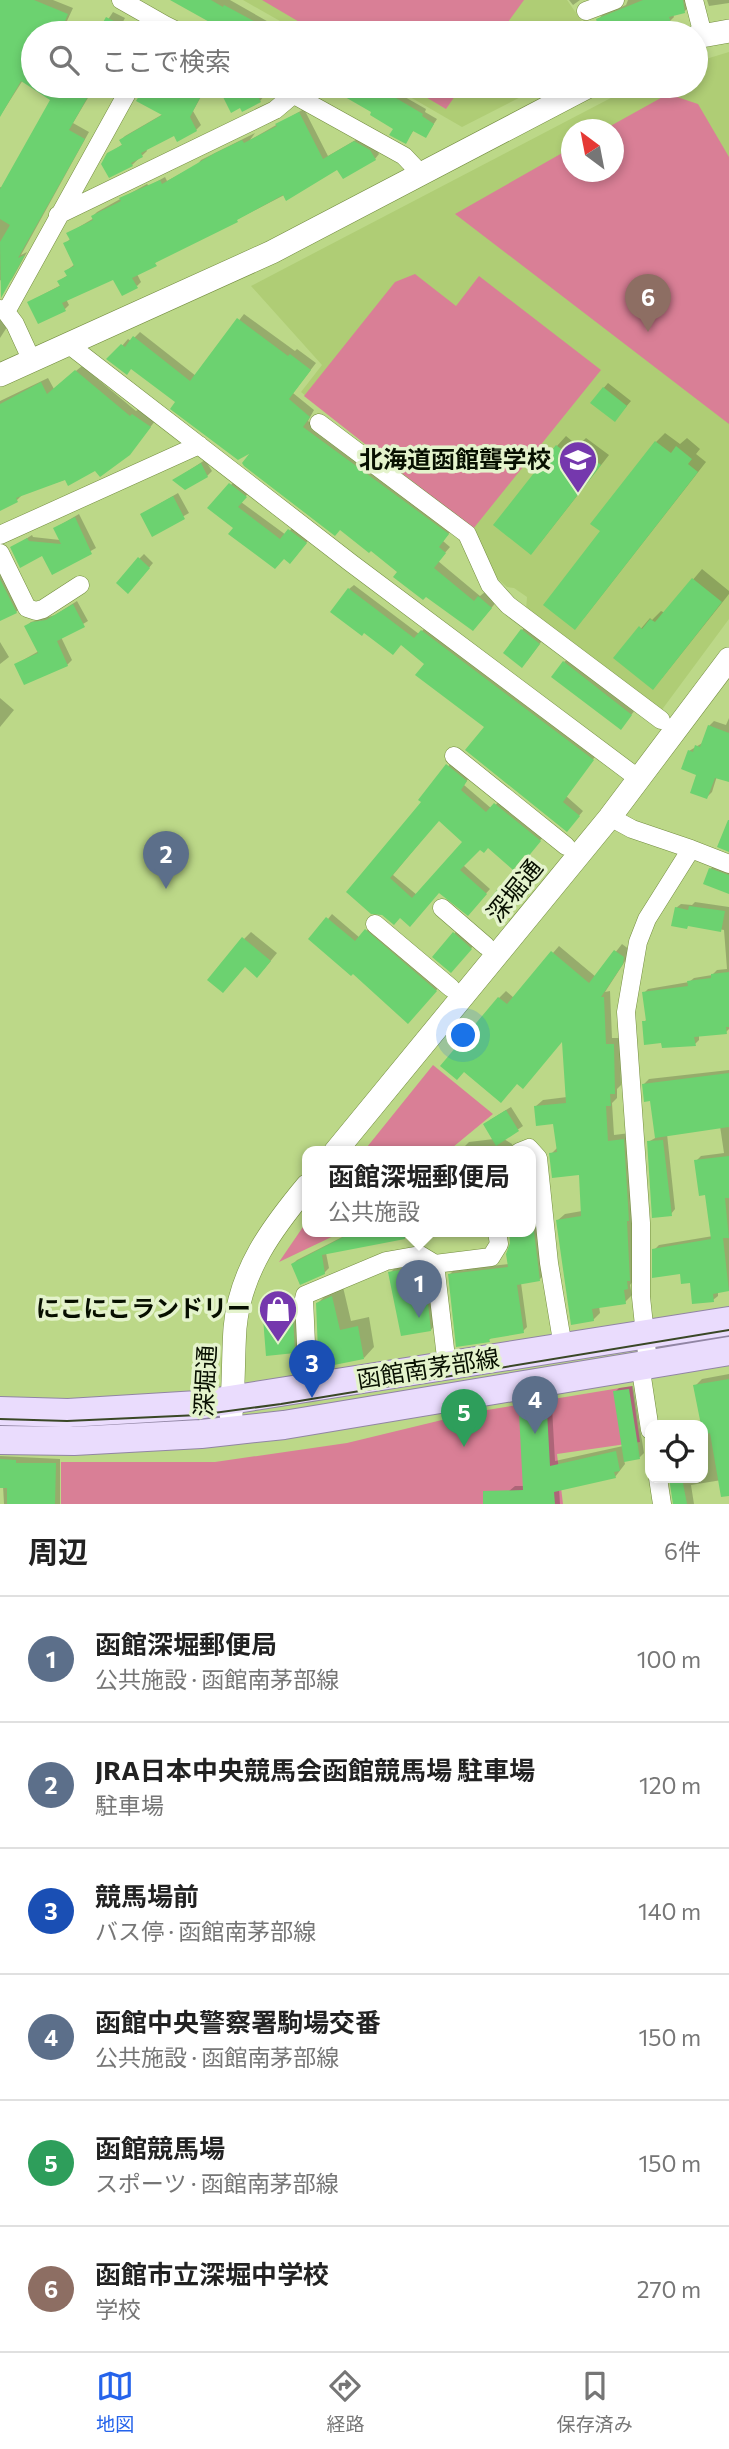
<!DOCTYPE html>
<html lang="ja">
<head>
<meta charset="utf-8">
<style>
	body { margin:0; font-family:Commissioner,"Noto Sans JP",sans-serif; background:#f6f6f6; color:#222 }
	.controls { position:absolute; right:21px; bottom:21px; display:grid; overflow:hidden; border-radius:14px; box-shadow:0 4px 10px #0003 }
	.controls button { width:63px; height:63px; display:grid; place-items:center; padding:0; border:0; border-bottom:2px solid #e0e0e0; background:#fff; color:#222; font:35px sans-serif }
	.compass { position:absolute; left:561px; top:119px; width:63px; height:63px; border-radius:50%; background:#fff; box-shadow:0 4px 10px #0003; rotate:328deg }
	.you { position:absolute; left:464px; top:1036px; width:24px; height:24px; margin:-18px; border:5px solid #fff; border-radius:50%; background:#1a73e8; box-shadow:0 0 0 10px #1a73e833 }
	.badge { display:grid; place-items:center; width:46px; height:46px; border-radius:50%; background:#2563eb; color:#fff; font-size:23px; font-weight:700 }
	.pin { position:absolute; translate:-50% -58px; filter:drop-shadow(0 2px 4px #0008) }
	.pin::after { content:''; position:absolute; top:37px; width:24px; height:21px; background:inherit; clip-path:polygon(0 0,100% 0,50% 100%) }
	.popup { position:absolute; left:302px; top:1146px; width:234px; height:91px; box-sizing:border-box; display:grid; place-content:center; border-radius:14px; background:#fff; filter:drop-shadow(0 2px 5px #0005); font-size:23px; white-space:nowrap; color:#767676 }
	.popup b { font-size:26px; color:#222 }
	.popup::after { content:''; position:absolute; left:50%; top:100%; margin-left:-14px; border:14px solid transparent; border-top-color:#fff }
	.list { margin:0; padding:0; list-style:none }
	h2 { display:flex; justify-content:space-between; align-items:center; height:91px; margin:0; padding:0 28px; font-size:30px }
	h2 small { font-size:23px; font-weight:400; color:#767676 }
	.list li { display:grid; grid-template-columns:46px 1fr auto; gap:21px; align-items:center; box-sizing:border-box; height:126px; padding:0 28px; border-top:2px solid #e0e0e0 }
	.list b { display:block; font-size:26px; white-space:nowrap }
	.list p { margin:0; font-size:23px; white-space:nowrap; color:#767676 }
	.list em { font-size:23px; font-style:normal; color:#767676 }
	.icon { flex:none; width:38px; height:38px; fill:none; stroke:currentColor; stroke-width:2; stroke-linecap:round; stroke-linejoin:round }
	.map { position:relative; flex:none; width:729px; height:1504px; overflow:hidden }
	.search { position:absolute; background:#fff; box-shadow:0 4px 10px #0003; left:21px; right:21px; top:21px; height:77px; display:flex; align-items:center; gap:18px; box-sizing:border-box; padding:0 24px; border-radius:38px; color:#767676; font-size:26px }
	.sheet { height:847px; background:#fff }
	nav { display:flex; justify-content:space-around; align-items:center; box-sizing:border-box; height:98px; border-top:2px solid #e0e0e0; background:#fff; font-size:19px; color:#767676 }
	nav a { display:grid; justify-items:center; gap:4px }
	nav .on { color:#2563eb }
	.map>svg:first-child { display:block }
	.built { fill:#afcd75; fill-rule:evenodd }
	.green { fill:#d97f96 }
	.shadow { fill:#0003; fill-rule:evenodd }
	.building { fill:#6cd270; fill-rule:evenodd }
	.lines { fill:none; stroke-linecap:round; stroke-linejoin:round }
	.minor-casing { stroke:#738c3f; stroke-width:19 }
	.tertiary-casing { stroke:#738c3f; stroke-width:24 }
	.primary-casing { stroke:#9185a4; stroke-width:30 }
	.minor { stroke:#fff; stroke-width:18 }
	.tertiary { stroke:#fff; stroke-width:23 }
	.primary { stroke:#eadcfd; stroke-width:28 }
	.tram { stroke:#3a4726; stroke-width:2 }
	.labels { text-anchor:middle; stroke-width:7; stroke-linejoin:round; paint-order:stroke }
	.poi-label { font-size:24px; font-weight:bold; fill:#070f00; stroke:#e4f3cc; text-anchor:end }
	.street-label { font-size:24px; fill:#070f00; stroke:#e4f3cc }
</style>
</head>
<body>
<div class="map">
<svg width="729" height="1504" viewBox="0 0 729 1504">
	<rect width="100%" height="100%" fill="#bcd888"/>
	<!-- built -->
	<path class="built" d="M243 0H567L590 33H301Z
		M729 52V619L661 711 526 610 527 597 514 588 507 587 497 578 472 530 301 392 322 365 251 286 628 89 637 86H696V62ZM572 130H614V172H572Z
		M391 86H542L462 127Z"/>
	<!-- green -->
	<path class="green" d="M262 0H524L500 33H318Z
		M407 86H462L446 109Z
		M668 94 698 104 729 157V424L455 214 571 148 572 172H614V130L605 129Z
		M415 274 456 306 479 276 601 370 473 529 304 396 395 282Z
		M433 1065 493 1114 447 1152H363Z
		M307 1221V1232H342L279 1262Z
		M632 1386 640 1442 557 1454 563 1504H61V1462H215L347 1443 475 1412Z"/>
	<!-- shadow -->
	<path class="shadow" d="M0 0H53L73 8 67 21 89 33H33V86H95L73 123 89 132 21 255 27 252 12 279 7 284 0 280V187L3 188 52 99 23 80 0 116Z
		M173 0H230L288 33H222L212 27 215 23Z
		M569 0H580L573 5Z
		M628 0H688L689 6 685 11 673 14 674 17 670 21 628 25 601 33 598 20 602 15 626 5Z
		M707 0H729V3L709 6Z
		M113 12 125 18 117 33H99Z
		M146 86H207L193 111 201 125 196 130 174 133 146 149 147 151 132 165 108 154 123 144 121 140 125 136 163 114 139 100Z
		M233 86H259L264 96 260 101 241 105 223 93Z
		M305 86H321L315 92Z
		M330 86H376L386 92 389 88 426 109 425 112 437 119 426 136 414 130 405 142 395 128 374 111Z
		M304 109 328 156 359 138 374 146 379 154 375 159 338 167 161 259 137 274 141 282 137 286 114 277 66 299 69 305 65 309 29 302 61 285 59 281 68 275 66 271 75 264 65 244 71 238 69 233 94 218 93 216 97 212 147 184 149 186 165 177 167 181 197 165 201 160 255 133 250 140Z
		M244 314 295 351 297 349 316 363 293 393 314 410 308 421 453 528 443 541 450 547 438 561 480 596 485 592 497 601 479 623 399 571 256 448 178 402 121 347 128 339 131 341 140 332 196 376Z
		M0 320 9 324 0 338Z
		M82 366 136 411 139 409 155 421 135 447 96 469 23 494 17 500 0 509V401L48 378 54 389Z
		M608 383 631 401 619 415 592 402Z
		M665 433 680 444 687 438 700 449 696 454 706 462 584 618 602 531 656 442Z
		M566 436 578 446 586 438 609 455 540 543 557 446Z
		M205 460 212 471 207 476 185 488 174 480Z
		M235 480 250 491 241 502 286 535 294 526 310 538 295 557 235 528 231 485Z
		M178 493 189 513 152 534 142 514Z
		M79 514 96 548 53 572 43 553 12 548 32 535 33 537 60 540 55 528Z
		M144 554 153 563 133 587 139 559Z
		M0 561 22 606 16 612 0 619Z
		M702 569 729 591V594L662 678 616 658 650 618 652 620 661 611 665 613Z
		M354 585 419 634 427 626 597 754 566 796 583 811 567 830 487 727 427 664 349 589Z
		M77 601 88 621 61 637 72 660 67 665 16 664 39 651 26 626 31 622 55 615Z
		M526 626 544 638 527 661 522 630Z
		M0 642 9 657 0 664Z
		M569 658 635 710 625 723 564 662Z
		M0 698 14 710 0 727Z
		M729 718V780L717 776 712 792 707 797 689 751 704 742 709 726 714 721 726 725Z
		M452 761 470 776 464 785 492 809 500 800 544 836 531 851 525 853 488 846 480 847 463 865 490 889 468 913 440 891 400 916 371 912 423 802ZM439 819 465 841 417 895 393 875Z
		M715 865 729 870V893L710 869Z
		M510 879 521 889 505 907 494 897Z
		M695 902 729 907V1029L726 1032 699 1035V1040L695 1044 663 1042 644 1022 647 1019 644 993 648 989 689 982 694 978 712 975 717 970 727 969 724 930 689 924 676 908 681 904 692 905Z
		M332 914 360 938 371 926 440 986 408 1022 328 919Z
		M458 929 475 944 455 966 454 934Z
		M251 932 277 953 264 969 244 939Z
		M622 944 630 950 629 955 605 992 610 991 612 1038H620L621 1085 617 1089V1098L612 1103 614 1135 630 1133 634 1280 630 1285 632 1295 625 1302 599 1306 600 1313 593 1320 558 1220 565 1214 582 1211 580 1173 551 1154 558 1147 555 1122 536 1106 543 1100 567 1097 564 1039 517 1082 443 1066 499 998 506 991 514 998 559 946 596 977Z
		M729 1070V1290L718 1291V1296L713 1300 654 1250 659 1245 713 1236 706 1193 696 1161 701 1156 724 1153 720 1126 667 1134 675 1209 671 1214 648 1142 657 1137 652 1099 644 1084 649 1079Z
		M511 1107 523 1126 504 1139 512 1144 513 1152H462L465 1150V1146L469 1142 494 1139 490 1120Z
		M531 1207 534 1220H537L544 1275 540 1279 521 1283 527 1327 523 1331 493 1336 489 1340 449 1275 454 1270 509 1264 512 1243 531 1232Z
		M352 1232H421L419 1235 326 1253 329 1268 324 1273 293 1264 297 1260Z
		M463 1232H486L463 1235Z
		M423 1263 426 1273H429L435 1325 431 1330 390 1273 395 1268Z
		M343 1287 351 1321 369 1317 374 1347 364 1358 317 1304 328 1293Z
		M297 1312 299 1347 294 1351 265 1319 270 1314Z
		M729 1374V1485L728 1479 691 1485 694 1504H674L671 1478H703V1448H706L695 1386 702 1379Z
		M633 1386 644 1453 640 1457 624 1460 625 1464 615 1477 559 1489 560 1504H510L509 1491 515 1486H525L520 1414 526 1408 552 1407 555 1461 623 1446 615 1392 619 1388Z
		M0 1456 60 1459V1504H4L3 1486H0Z"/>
	<!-- building -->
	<path class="building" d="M0 0H34L68 14 60 33H33V86H94L69 130 85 139 18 258 25 255 1 298 0 242 10 225 0 219V189L50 100 21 81 0 117Z
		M170 0H211L223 7 224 5 276 33H219L210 28 213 24Z
		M643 0H683L685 13 669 17 671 23 637 33H634L632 28 628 29 627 27 600 33 596 19Z
		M106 17 137 33H97Z
		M145 86H206L190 117 197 131 177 142 174 136 141 153 143 157 131 163 133 166 109 178 101 164 107 153 122 145 119 140 162 115 136 101Z
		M234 86H252L261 102 242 112 240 108 231 113 221 93Z
		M326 86H364L381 96 384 91 423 114 422 116 434 124 426 138 413 131 406 144 389 135 393 129 370 115 371 112Z
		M299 112 323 159 354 141 370 150 376 160 343 179 337 170 286 201 283 195 237 220 238 222 155 263 157 266 132 278 138 288 122 296 113 280 62 303 66 311 38 324 27 302 60 286 57 281 67 276 64 271 74 266 63 243 70 240 66 233 93 220 91 216 121 201 119 198 160 180 162 184 215 153 242 140 244 143 277 126 275 124Z
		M237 318 288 356 290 354 311 370 289 399 310 417 303 427 449 534 439 547 446 553 434 568 474 601 478 596 492 608 473 631 426 597 423 600 393 577 397 572 371 551 369 553 340 530 335 536 244 466 242 463 249 454 238 460 170 409 175 402 131 369 127 375 106 359 121 344 125 347 133 336 190 381Z
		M75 370 130 416 132 414 151 427 130 455 100 477 95 471 68 486 65 480 16 498 18 502 0 511V404L41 382 47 394Z
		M603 387 627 406 615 422 590 403Z
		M655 441 671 453 676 446 692 459 688 464 698 472 575 630 543 605 600 531 590 524Z
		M556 445 569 455 576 446 601 465 531 555 493 525Z
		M201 463 208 477 185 490 172 480Z
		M229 483 247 497 238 507 280 539 288 529 307 543 290 564 284 559 275 569 228 534 233 528 207 508Z
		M173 496 185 519 152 537 140 514Z
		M75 517 92 554 52 575 42 556 20 568 10 547 27 538 29 541 61 544 53 528Z
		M138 557 150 568 128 594 116 583Z
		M692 578 722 602 653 690 613 658 639 626 642 629 650 619 655 622Z
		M0 579 17 613 0 621Z
		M348 588 414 638 421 630 594 760 563 802 580 816 567 832 465 750 484 727 415 675 424 664 401 645 393 655 364 633 362 636 330 612Z
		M73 604 85 627 57 641 68 666 24 685 14 664 38 653 24 626 32 622 46 620Z
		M521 629 540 644 522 668 503 653Z
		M563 661 632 715 621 730 551 677Z
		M708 725 729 733V782L715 778 707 799 690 793 696 775 681 769 688 750 693 752 695 745 700 747Z
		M446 764 467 781 461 790 486 812 494 803 541 841 527 858 525 855 513 870 488 848 484 853 480 850 460 870 487 894 468 916 439 893 410 927 400 918 394 925 382 915 371 914 346 892 421 802 418 800ZM439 821 462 842 412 898 390 878Z
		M728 820H729V852L717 847Z
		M709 868 729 875V894L703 884Z
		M504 882 518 894 505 909 491 897Z
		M689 906 725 911 721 932 688 926 687 929 671 926 675 907 688 910Z
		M326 917 355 941 365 929 437 991 408 1024 353 974 351 976 308 939Z
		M453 932 472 949 451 973 432 957Z
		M242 937 271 961 257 978 245 967 223 993 207 980Z
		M614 950 624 957 623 964 601 997H604L606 1044H614L615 1094H610L611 1106H606L608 1141 624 1139 629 1221H627L630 1281H627L628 1289 624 1290 626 1304 592 1309 594 1321 571 1325 556 1220 581 1216 579 1175 552 1178 549 1153 557 1152 553 1124 536 1126 534 1106 566 1103 562 1042 523 1089 517 1084 501 1103 464 1072 457 1080 440 1066 498 997 507 1004 551 951 589 983Z
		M729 972V1027H726L727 1034 694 1037 696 1046 662 1048 661 1043 644 1045 642 1021H646L642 992 688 986 687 981 711 978V974Z
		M729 1073V1127L655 1138 650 1101 644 1102 642 1084Z
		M506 1110 519 1131 496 1146 483 1124Z
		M663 1140 672 1216 652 1218 647 1141Z
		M729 1156V1198H725L729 1238H723L729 1291 713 1294 714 1302 692 1304 690 1283 681 1284 680 1274 652 1278V1249L711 1239 705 1195 699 1196 694 1160Z
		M531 1223H533L540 1281 517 1285 524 1333 489 1339 490 1342 456 1347 448 1274 508 1267 506 1254 510 1243 509 1232H531Z
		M353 1232H404L405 1239 322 1255 325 1274 300 1285 291 1264Z
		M418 1267 421 1269 422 1277 425 1276 431 1331 401 1336 388 1272Z
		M332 1296 340 1330 358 1326 364 1359 324 1367 321 1351H318L316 1303Z
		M293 1316 295 1353 266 1356 263 1318Z
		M729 1379V1496L721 1497 710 1433 703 1435 693 1385Z
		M629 1389 640 1459 624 1462 613 1391Z
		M547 1411 550 1466 616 1451 620 1471 614 1472 616 1478 554 1492 555 1504H483V1491L523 1490 519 1413Z
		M0 1459 16 1460V1463H56L55 1504H7V1488H0Z
		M669 1478H682L687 1504H673Z"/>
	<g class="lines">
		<!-- minor casing -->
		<g class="minor-casing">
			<path id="minor" d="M121 0 165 25
				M694 0 703 35
				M586 11 615 0
				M160 33 165 25 181 33
				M278 86 404 156 422 175
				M58 215 275 110 294 94
				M0 309 6 312 131 86
				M6 312 15 324 32 361
				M68 344 351 563 639 779
				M319 423 467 534 490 585 508 605 661 720
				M0 535 199 445
				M0 553 27 608 36 611 43 609 80 585
				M454 756 566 846
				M610 817 632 829 691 849 647 919 638 942 626 1012 641 1223V1297L648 1363
				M691 849 729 864
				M442 908 486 946
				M375 924 451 988
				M519 1152 529 1148 538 1158 549 1263 563 1347
				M640 1364 650 1430
				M447 1366 435 1264 491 1257 499 1244 497 1232
				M308 1389 304 1299 305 1295 386 1261 420 1255 435 1264
				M658 1478 662 1504"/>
		</g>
		<!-- tertiary casing -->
		<g class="tertiary-casing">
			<path id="tertiary" d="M696 37 729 31
				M0 375 272 252 589 86
				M335 1152 610 817 729 659
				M231 1414C234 1385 233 1357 235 1328 240 1271 272 1228 307 1186"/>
		</g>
		<!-- primary casing -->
		<g class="primary-casing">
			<path id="primary" d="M0 1411 68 1413 198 1405 729 1321
				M0 1440 74 1441 201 1434 284 1425 729 1351"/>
		</g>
		<!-- minor -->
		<use href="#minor" class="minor"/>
		<!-- tertiary -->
		<use href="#tertiary" class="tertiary"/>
		<!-- primary -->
		<use href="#primary" class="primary"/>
		<!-- tram -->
		<path class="tram" d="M0 1419 67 1421 199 1415 281 1404 729 1330"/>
	</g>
	<!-- icons -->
	<defs>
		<g id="school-pin" transform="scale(2.0125)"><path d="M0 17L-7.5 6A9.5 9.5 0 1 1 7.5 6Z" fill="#7538ad" stroke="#e4f3cc"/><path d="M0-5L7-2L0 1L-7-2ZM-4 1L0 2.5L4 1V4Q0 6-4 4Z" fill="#fff"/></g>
		<g id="shop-pin" transform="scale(2.0125)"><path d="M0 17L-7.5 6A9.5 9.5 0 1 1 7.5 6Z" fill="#7538ad" stroke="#e4f3cc"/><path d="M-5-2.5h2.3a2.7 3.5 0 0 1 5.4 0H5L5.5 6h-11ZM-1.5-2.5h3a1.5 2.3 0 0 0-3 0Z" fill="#fff"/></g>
	</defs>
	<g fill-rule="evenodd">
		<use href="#school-pin" x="578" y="460"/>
		<use href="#shop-pin" x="278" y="1309"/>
	</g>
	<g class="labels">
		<!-- poi labels -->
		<g class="poi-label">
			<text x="551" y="468">北海道函館聾学校</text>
			<text x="251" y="1317">にこにこランドリー</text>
		</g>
		<!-- street labels -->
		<g class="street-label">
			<text transform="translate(515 891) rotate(-51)" y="8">深堀通</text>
			<text transform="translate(428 1369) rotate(-9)" y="8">函館南茅部線</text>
			<text transform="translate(206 1381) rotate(-87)" y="8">深堀通</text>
		</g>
	</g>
</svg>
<div class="controls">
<button><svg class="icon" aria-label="locate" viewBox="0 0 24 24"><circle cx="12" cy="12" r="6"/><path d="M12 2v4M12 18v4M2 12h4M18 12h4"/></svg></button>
</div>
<svg class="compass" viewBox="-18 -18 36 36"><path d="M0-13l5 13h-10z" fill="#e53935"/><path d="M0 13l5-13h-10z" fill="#767676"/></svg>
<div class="you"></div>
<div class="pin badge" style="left:419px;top:1318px;background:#5c6f8a">1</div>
<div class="popup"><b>函館深堀郵便局</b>公共施設</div>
<div class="pin badge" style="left:166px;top:889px;background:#5c6f8a">2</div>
<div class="pin badge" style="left:312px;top:1398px;background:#1a4fb4">3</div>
<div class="pin badge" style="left:535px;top:1434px;background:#5c6f8a">4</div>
<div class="pin badge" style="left:464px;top:1447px;background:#2e9e5b">5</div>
<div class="pin badge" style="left:648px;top:332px;background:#8d6e63">6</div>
<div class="search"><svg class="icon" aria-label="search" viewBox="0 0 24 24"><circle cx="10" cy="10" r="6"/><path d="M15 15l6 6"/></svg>ここで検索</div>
</div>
<section class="sheet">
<h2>周辺<small>6件</small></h2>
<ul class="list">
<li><span class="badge" style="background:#5c6f8a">1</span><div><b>函館深堀郵便局</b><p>公共施設 · 函館南茅部線</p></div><em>100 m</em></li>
<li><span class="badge" style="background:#5c6f8a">2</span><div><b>JRA日本中央競馬会函館競馬場 駐車場</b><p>駐車場</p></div><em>120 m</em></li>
<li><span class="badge" style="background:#1a4fb4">3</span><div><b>競馬場前</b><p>バス停 · 函館南茅部線</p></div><em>140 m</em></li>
<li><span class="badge" style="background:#5c6f8a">4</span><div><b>函館中央警察署駒場交番</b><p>公共施設 · 函館南茅部線</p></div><em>150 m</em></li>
<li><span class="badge" style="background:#2e9e5b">5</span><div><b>函館競馬場</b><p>スポーツ · 函館南茅部線</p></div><em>150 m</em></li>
<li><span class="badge" style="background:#8d6e63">6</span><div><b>函館市立深堀中学校</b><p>学校</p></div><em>270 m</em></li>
</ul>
</section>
<nav>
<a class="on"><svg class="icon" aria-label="map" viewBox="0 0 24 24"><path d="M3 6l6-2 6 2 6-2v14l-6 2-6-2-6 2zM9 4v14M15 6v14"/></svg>地図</a>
<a><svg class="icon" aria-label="directions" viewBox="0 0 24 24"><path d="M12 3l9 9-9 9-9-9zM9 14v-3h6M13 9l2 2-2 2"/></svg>経路</a>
<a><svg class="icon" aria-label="saved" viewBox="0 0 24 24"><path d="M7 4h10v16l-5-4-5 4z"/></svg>保存済み</a>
</nav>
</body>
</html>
